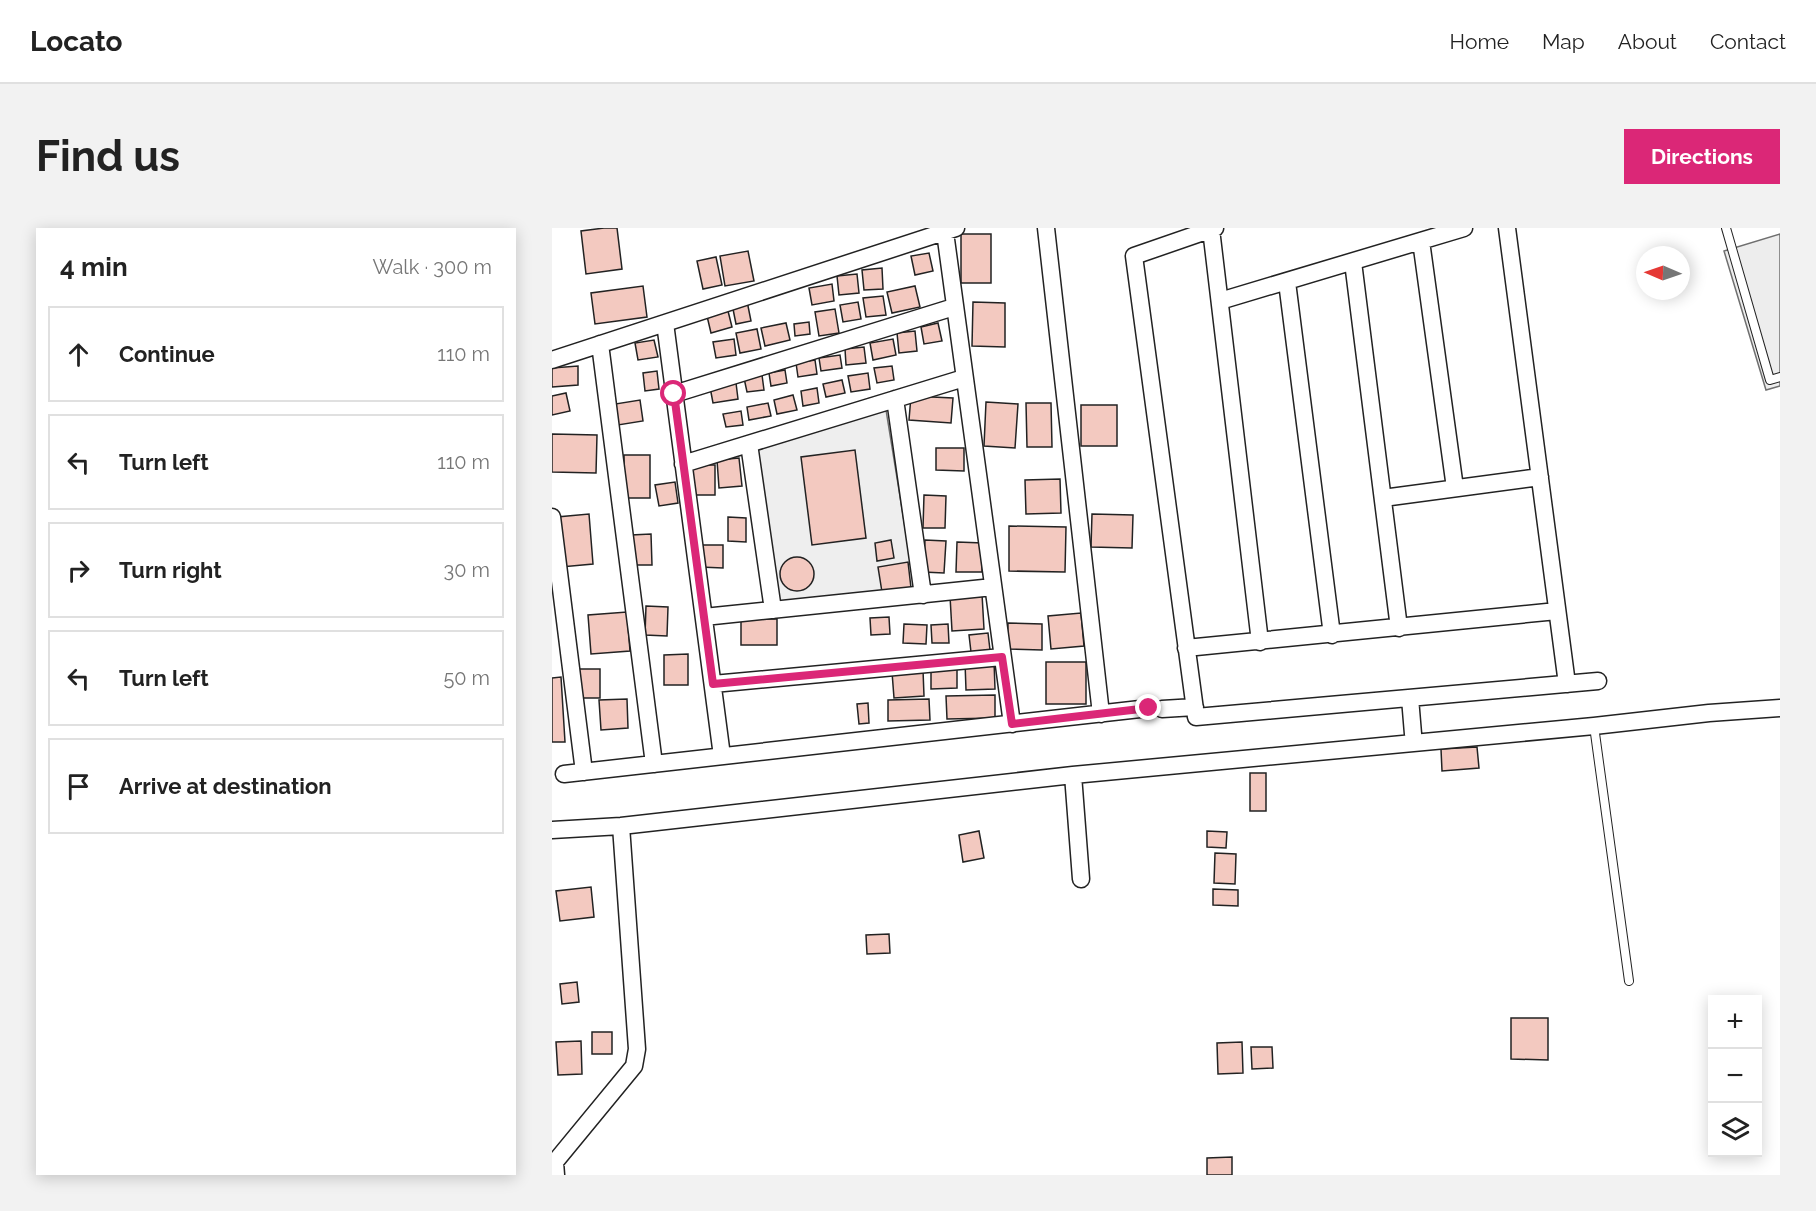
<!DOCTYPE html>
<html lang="en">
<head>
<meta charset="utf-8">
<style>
	body { margin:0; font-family:Raleway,sans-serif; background:#f2f2f2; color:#222 }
	.controls { position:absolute; right:18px; bottom:18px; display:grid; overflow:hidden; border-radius:0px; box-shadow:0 3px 15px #0003 }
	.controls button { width:54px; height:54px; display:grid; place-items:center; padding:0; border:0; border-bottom:2px solid #e0e0e0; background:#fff; color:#222; font:30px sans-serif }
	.compass { position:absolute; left:1084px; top:18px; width:54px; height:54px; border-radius:50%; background:#fff; box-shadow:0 3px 15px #0003; rotate:272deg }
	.stop { position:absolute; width:18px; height:18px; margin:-14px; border:4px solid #db2777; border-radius:50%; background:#fff }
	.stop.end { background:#db2777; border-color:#fff; box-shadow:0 2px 6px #0008 }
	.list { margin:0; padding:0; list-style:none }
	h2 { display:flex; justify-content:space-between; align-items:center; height:78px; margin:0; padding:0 24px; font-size:26px }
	h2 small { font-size:20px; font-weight:400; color:#767676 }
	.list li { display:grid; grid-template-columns:39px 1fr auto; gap:18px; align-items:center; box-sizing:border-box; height:96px; margin:0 12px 12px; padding:0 12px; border:2px solid #e0e0e0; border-radius:0px }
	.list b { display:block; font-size:22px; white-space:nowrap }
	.list em { font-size:20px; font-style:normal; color:#767676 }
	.icon { flex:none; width:33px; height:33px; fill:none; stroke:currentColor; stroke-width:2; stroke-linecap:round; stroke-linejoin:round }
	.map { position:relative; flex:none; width:1228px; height:947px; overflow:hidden; border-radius:0px }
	header { display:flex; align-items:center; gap:36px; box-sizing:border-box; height:84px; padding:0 30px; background:#fff; border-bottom:2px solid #e0e0e0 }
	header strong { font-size:28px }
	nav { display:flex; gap:33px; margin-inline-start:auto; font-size:21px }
	.intro { display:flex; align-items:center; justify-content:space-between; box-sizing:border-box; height:144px; padding:0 36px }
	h1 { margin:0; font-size:42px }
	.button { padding:15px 27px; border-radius:0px; background:#db2777; color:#fff; font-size:21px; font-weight:700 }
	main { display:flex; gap:36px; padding:0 36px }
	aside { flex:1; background:#fff; border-radius:0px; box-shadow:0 3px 15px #0003 }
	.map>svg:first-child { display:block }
	.green { fill:#eee; stroke:#6f6f6f; stroke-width:1.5 }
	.parking { fill:#ededed; stroke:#6f6f6f; stroke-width:1.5 }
	.building { fill:#f3c9c0; stroke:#222; stroke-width:1.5 }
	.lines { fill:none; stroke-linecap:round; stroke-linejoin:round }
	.lane-casing { stroke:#222; stroke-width:10 }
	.street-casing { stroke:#222; stroke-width:19 }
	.lane { stroke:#fff; stroke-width:8 }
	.street { stroke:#fff; stroke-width:16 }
	.route { stroke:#db2777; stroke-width:8 }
</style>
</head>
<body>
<header>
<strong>Locato</strong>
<nav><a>Home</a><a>Map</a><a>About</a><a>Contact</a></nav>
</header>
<div class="intro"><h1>Find us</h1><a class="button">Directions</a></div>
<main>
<aside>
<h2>4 min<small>Walk · 300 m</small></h2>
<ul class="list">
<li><svg class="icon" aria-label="ahead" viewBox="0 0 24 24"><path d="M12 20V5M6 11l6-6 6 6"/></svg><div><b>Continue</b></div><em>110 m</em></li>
<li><svg class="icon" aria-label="left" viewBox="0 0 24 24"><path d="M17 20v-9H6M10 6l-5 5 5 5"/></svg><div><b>Turn left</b></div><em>110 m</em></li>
<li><svg class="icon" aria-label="right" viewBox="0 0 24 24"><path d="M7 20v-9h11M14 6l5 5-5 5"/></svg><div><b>Turn right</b></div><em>30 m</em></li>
<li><svg class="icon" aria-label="left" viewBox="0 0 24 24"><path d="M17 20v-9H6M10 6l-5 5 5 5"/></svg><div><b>Turn left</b></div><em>50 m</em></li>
<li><svg class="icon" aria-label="arrive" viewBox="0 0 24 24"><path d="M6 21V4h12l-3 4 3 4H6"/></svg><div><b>Arrive at destination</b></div></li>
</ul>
</aside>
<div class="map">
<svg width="1228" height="947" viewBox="0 0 1228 947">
	<rect width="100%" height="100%" fill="#fff"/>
	<!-- green -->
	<path class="green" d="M334 182 363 361 228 375 203 220Z"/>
	<!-- parking -->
	<path class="parking" d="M1228 6V158L1214 162 1172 23Z"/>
	<!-- building -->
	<path class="building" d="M52 0H65L70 41 34 46 29 3Z
		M409 6H439V55H409Z
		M196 23 202 53 173 58 168 28Z
		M377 25 381 43 363 47 359 28Z
		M164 29 170 57 151 61 145 33Z
		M330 40 331 61 312 62 310 42Z
		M305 46 307 65 287 67 285 48Z
		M280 56 282 73 260 77 257 60Z
		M91 58 95 89 43 96 39 65Z
		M363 58 368 79 340 85 335 64Z
		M331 68 334 87 314 89 311 70Z
		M195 73 199 93 184 96 180 76Z
		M306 74 309 91 291 94 288 77Z
		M421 74 453 75V119L420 118Z
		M283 81 287 105 267 108 263 84Z
		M176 83 180 99 159 105 155 88Z
		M257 94 258 106 243 108 242 96Z
		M234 95 238 112 213 118 209 100Z
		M386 95 390 113 372 116 369 99Z
		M205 101 209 121 188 125 184 105Z
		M363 103 365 123 347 125 345 105Z
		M182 111 184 127 164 130 161 114Z
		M341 111 344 127 321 132 318 115Z
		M102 112 106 129 86 132 83 115Z
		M312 119 314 135 294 137 293 121Z
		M288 127 290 140 269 143 267 130Z
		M263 132 265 146 246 149 244 135Z
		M26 138V157L0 159V140Z
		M340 138 342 152 325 155 322 140Z
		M233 142 235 155 219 158 217 145Z
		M105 143 107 161 93 163 91 145Z
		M316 145 318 161 299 164 296 148Z
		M210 147 212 162 195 164 192 150Z
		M290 152 293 165 274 169 271 156Z
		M184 155 186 171 161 175 158 159Z
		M265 160 267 175 251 178 249 163Z
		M14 165 18 183 0 187V168Z
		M241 167 245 182 225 186 222 172Z
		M359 168 401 170 399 195 357 192Z
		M88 172 91 193 66 197 63 176Z
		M434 174 466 176 463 220 432 218Z
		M216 175 219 188 197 192 195 179Z
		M474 175H499L500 219H475Z
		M529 177H565V218H529Z
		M189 183 191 197 174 199 171 186Z
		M0 206 45 207 44 245 0 244Z
		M384 220H412V243L384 242Z
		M303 222 314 310 260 317 249 229Z
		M72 227H98V270H72Z
		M187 230 190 258 167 260 165 232Z
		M139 237H163V267H140Z
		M508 251 509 285 474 286 473 252Z
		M123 254 126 275 107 278 103 257Z
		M372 267 394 268 393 300H371Z
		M37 286 41 336 9 339 5 289Z
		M540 286 581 287 580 320 539 319Z
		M176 289 194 290V314L176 313Z
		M457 298 514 299 513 344 457 343Z
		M99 306 100 337H80L79 307Z
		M339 312 342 330 325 333 323 315Z
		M373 312 394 313 392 345 371 344Z
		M405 314 431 315 430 344H404Z
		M149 317H171V340L148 339Z
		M228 346a17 17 0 1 1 34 0a17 17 0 1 1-34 0Z
		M356 334 359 360 330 364 326 339Z
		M430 366 432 401 400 403 398 368Z
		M94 378 116 379 115 408 93 407Z
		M75 384 78 423 39 426 36 387Z
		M529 385 532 418 499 421 496 388Z
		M337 389 338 406 319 407 318 390Z
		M189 391H225V417H189Z
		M456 395 490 396V422L455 421Z
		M352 396 375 397 374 416 351 415Z
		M396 396 397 415H380L379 397Z
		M436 405 438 422 419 424 417 407Z
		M136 426V457H112V427Z
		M442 433 443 461 414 462 413 434Z
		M494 434H534V476H494Z
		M405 437V460L379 461V438Z
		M25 441H48V470H25Z
		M371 442 372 468 342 470 340 444Z
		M9 449 13 514H0V450Z
		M443 467V490L395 491 394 468Z
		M75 471 76 500 49 502 47 472Z
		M377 471 378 492 336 493V472Z
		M316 475 317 495 307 496 305 476Z
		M925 519 927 540 890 543 889 521Z
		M698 545H714V583H698Z
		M427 603 432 630 411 634 407 607Z
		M655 603 675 604 674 620 655 619Z
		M663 625 684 626 683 656 662 655Z
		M39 659 42 689 8 693 4 663Z
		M661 661 686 662V678L661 677Z
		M337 706 338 725 315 726 314 707Z
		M25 754 27 774 10 776 8 756Z
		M959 790H996V832L959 831Z
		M40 804H60V826H40Z
		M29 813 30 846 6 847 4 814Z
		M690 814 691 845 666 846 665 815Z
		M699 819H720L721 840 700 841Z
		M680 929V947H655V930Z"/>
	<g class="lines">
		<!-- lane casing -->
		<g class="lane-casing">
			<path id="lane" d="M1174 0 1218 152 1228 149
				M1042 498 1077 753"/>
		</g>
		<!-- street casing -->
		<g class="street-casing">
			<path id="street" d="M494 0 549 486
				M663 0 582 28 644 489 1046 453
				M955 0 1015 456
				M659 1 708 414
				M393 4 460 496
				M869 13 903 260
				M801 34 847 400
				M735 54 780 407
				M668 73 912 0
				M113 95 170 528
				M48 116 102 536
				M0 132 404 0
				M122 166 402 79
				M343 171 371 367
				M197 216 221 382
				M131 236 412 150
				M831 270 988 249
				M0 289 32 544
				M152 389 441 359
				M634 420 1005 383
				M161 456 450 429
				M858 470 861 506
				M610 481 643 479
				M12 546 597 480
				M521 547 529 651
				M0 602 69 598 521 547 1042 498 1157 485 1228 480
				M4 947 3 934 82 838 85 821 69 598"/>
		</g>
		<!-- lane -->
		<use href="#lane" class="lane"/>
		<!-- street -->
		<use href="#street" class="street"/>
	</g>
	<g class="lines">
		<!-- route -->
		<path class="route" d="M122 166 161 456 450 429 460 496 597 480"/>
	</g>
</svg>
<div class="controls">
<button>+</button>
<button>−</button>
<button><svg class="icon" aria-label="layers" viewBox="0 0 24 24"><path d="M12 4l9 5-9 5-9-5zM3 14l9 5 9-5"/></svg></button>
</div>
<svg class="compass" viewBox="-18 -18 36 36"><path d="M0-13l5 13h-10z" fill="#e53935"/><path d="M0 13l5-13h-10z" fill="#767676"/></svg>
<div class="stop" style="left:122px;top:166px"></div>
<div class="stop end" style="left:597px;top:480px"></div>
</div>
</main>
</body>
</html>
